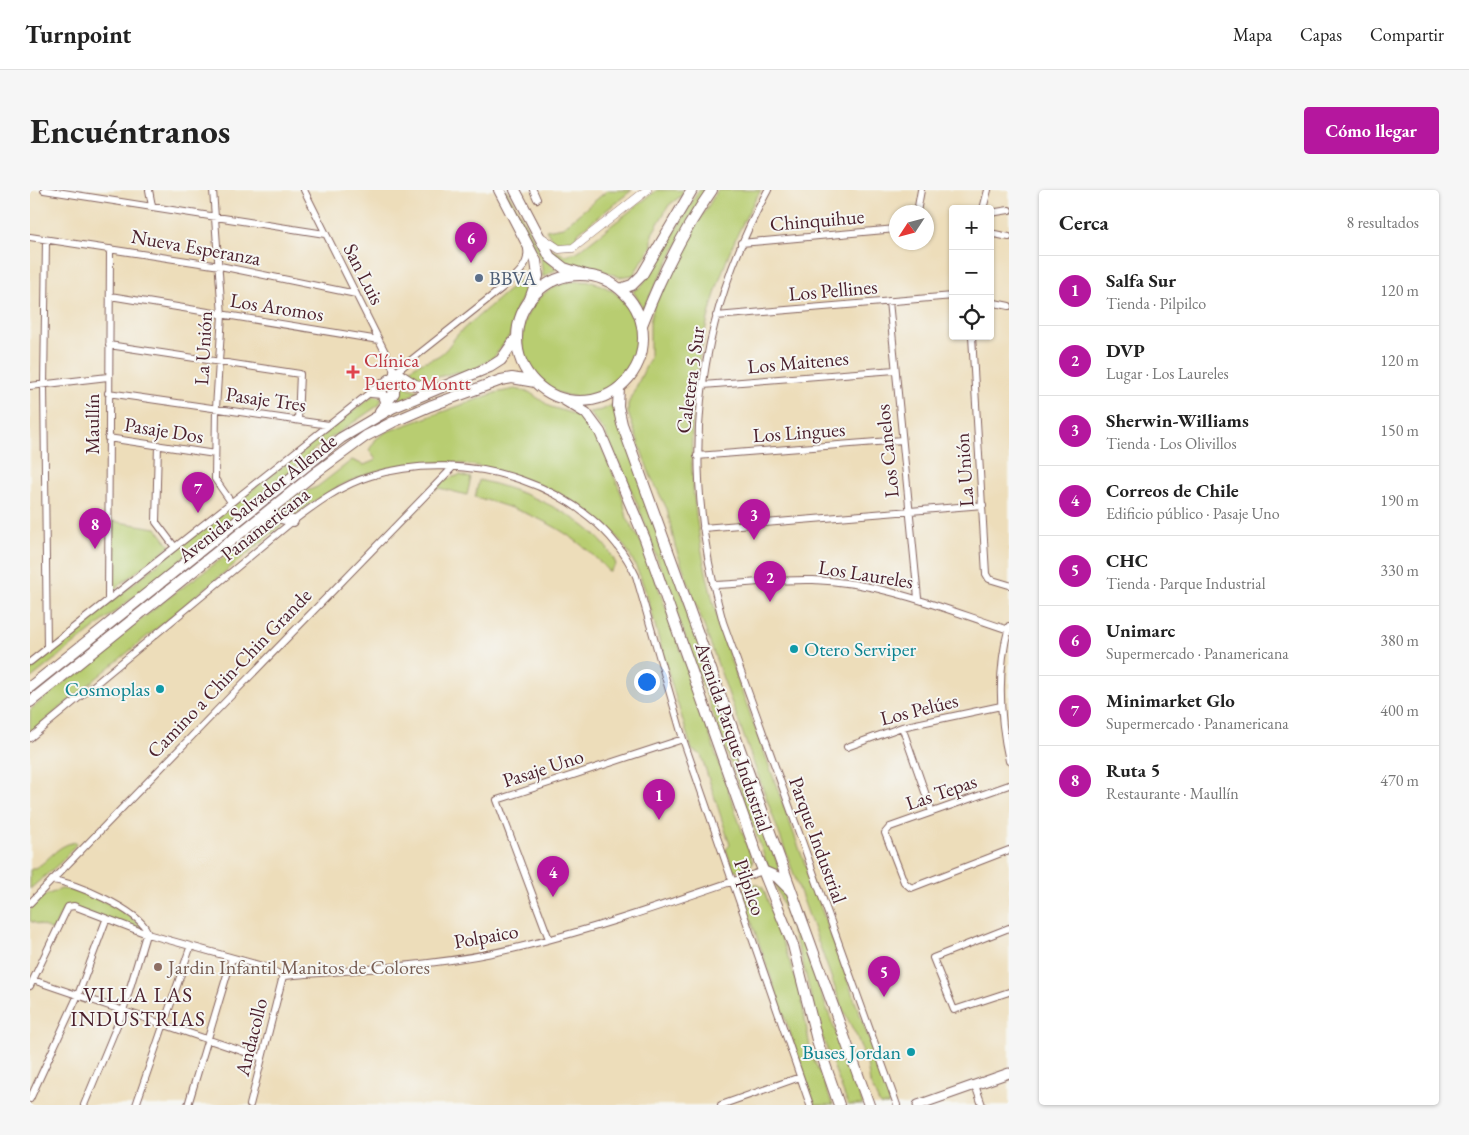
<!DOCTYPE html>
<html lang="es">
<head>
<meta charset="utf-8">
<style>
	body { margin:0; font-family:"EB Garamond",serif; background:#f6f6f6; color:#222 }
	.controls { position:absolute; right:15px; top:15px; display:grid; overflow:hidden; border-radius:5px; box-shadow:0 1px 4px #0004 }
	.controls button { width:45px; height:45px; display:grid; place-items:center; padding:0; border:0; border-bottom:1px solid #e0e0e0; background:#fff; color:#222; font:25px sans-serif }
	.compass { position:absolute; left:859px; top:15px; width:45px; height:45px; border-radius:50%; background:#fff; box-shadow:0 1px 4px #0004; rotate:234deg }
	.you { position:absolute; left:616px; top:491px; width:18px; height:18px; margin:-12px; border:4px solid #fff; border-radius:50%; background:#1a73e8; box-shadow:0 0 0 8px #1a73e833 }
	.badge { display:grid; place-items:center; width:32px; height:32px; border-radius:50%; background:#b5179e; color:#fff; font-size:16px; font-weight:700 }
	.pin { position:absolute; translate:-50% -41px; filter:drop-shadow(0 1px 2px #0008) }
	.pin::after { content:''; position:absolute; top:26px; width:18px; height:15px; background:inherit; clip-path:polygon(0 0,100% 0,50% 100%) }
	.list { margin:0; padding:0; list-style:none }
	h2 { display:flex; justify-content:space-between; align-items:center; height:65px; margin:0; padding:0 20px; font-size:21px }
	h2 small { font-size:16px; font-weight:400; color:#767676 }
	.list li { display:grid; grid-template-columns:32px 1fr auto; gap:15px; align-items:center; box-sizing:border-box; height:70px; padding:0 20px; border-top:1px solid #e0e0e0 }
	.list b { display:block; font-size:19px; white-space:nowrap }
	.list p { margin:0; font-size:16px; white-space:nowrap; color:#767676 }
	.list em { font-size:16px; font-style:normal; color:#767676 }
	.icon { flex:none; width:28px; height:28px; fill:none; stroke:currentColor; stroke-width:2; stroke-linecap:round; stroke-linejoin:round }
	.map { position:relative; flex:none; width:979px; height:915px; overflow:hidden; border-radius:5px }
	header { display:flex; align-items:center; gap:30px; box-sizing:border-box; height:70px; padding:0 25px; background:#fff; border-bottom:1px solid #e0e0e0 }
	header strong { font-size:24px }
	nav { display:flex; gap:28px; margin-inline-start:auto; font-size:18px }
	.intro { display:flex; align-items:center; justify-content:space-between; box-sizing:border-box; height:120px; padding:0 30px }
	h1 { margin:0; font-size:35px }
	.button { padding:12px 22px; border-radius:5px; background:#b5179e; color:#fff; font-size:18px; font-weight:700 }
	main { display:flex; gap:30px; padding:0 30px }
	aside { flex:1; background:#fff; border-radius:5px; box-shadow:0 1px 4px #0004 }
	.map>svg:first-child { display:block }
	.green { fill:#b8cd71; stroke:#81764e }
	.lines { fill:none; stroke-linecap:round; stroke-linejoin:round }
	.minor-casing { stroke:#83625d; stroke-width:8 }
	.tertiary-casing { stroke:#83625d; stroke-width:9 }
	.secondary-casing { stroke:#83625d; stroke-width:11 }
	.primary-casing { stroke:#83625d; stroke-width:12 }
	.trunk-casing { stroke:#83625d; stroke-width:12 }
	.minor { stroke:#fff; stroke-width:6 }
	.tertiary { stroke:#fff; stroke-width:8 }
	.secondary { stroke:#fff; stroke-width:9 }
	.primary { stroke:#fff; stroke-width:10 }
	.trunk { stroke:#fff; stroke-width:10 }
	.service-dot { fill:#5c6f8a; stroke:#f6f6f2; stroke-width:2 }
	.health-dot { fill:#e0444e; stroke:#f6f6f2; stroke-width:2 }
	.culture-dot { fill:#0f9aa8; stroke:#f6f6f2; stroke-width:2 }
	.education-dot { fill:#8d6e63; stroke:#f6f6f2; stroke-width:2 }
	.labels { text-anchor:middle; stroke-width:4; stroke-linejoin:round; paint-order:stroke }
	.street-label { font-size:20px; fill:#4a1f2b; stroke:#f6f6f2 }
	.service-label { font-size:20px; fill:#4e5e75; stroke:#f6f6f2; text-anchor:start }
	.health-label { font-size:20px; fill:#be3a42; stroke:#f6f6f2; text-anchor:start }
	.culture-label { font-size:20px; fill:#0d838f; stroke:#f6f6f2; text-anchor:end }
	.education-label { font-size:20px; fill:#785e54; stroke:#f6f6f2; text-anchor:start }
	.neighbourhood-label { font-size:21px; letter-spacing:1px; fill:#4a1f2b; stroke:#f6f6f2 }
</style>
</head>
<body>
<header>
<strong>Turnpoint</strong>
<nav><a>Mapa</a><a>Capas</a><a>Compartir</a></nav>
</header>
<div class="intro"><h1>Encuéntranos</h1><a class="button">Cómo llegar</a></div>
<main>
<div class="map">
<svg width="979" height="915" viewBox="0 0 979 915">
	<rect width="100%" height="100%" fill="#f6f6f2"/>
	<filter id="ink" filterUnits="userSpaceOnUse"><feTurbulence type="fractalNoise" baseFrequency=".02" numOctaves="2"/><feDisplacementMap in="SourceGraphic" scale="10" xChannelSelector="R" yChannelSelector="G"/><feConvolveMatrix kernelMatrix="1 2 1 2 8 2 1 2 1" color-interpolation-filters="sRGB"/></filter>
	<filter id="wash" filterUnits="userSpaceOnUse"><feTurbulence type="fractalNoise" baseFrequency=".0096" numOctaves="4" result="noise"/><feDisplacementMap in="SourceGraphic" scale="20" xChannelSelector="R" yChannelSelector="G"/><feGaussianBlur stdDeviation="1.12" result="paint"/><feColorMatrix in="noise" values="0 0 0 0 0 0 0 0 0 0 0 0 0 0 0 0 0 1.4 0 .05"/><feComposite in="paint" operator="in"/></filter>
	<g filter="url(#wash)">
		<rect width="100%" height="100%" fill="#edddba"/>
		<!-- green -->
		<path class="green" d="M474 0H476L516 70 527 79 513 87 511 70Z
			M578 0H602L549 42 540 56C527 56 522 51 516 40L533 37Z
			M627 0H654L651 6 639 15 622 44V56L603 85 589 87 566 78 542 76 529 71 518 58 534 65 547 62Z
			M669 0H677L613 118 603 101 610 97 619 86Z
			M688 0H731C677 89 654 204 664 307 670 366 684 422 703 477L859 904 861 911 858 915H850L840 893 837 874 827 847 813 820 645 356 637 319 620 285 598 223V214L620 168V132L624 116 657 50Z
			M503 79V90L486 119 480 145 464 167 438 183 427 182 393 191 383 189 376 184C385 172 397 172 408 166 418 160 422 150 430 142Z
			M492 149a58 58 0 1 1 116 0a58 58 0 1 1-116 0Z
			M367 190 379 198 389 201 359 216Z
			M485 199 499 202 521 217 547 225 557 233 567 246 592 305 597 328 613 356 640 429 723 673 716 680H703L696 659 700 655 671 565 662 560C651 525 640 490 630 454 622 424 615 392 600 365 581 333 551 314 519 299 426 258 345 262 264 326L246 322 269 304 287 297 322 270 334 275 346 270 339 260 346 249 356 242 465 203Z
			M344 205 352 208 349 215 286 258 245 295 0 489V478L145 360Z
			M584 214 751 684 738 677 609 318 575 242 559 222 572 220Z
			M430 285 441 288 437 305 409 298 403 301 417 289Z
			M449 290C493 300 568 329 586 374L579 382C541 338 500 322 445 307Z
			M82 331 126 338 140 356 84 399 82 394Z
			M242 332 252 335 0 543V520L134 411Z
			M45 652 47 653 31 672 0 699V680C18 675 23 656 45 652Z
			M744 690 750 694 833 915H818L788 835 772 770Z
			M720 694H727L733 698 743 725 770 801 781 863 803 915H785L714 710 713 701Z
			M31 699C54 700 98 720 112 738L111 740 35 716 23 740 0 731V720L14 706Z"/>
	</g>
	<g filter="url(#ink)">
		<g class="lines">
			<!-- minor casing -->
			<g class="minor-casing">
				<path id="minor" d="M14 0 295 44
					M119 0 122 16
					M183 0 192 125 186 218 185 289 201 312
					M274 0 365 182
					M503 0 507 9
					M738 0C662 139 650 280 693 432L867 915
					M953 19 958 0
					M887 22 891 0
					M960 23 979 20
					M960 43 979 47
					M0 47 190 76 326 104
					M16 50 14 195 17 459
					M711 53 866 39
					M80 106 349 150
					M859 111 888 408
					M960 112 979 116
					M686 126 923 106
					M942 146 956 384 959 389 979 395
					M79 155 270 184 268 230
					M673 195 865 180
					M0 196 78 187
					M78 203 299 235
					M78 248 185 264
					M128 255 126 332 144 356
					M667 266 872 250
					M673 338 953 315
					M683 395C716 394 750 389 783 390 851 392 915 419 979 440
					M78 410 80 59
					M979 436C967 481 969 526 979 571
					M0 472 472 98C484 87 500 77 497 59
					M872 537 902 622
					M0 548 263 331C287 313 311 295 341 286 434 257 563 293 606 386L653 549 780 915
					M817 557 872 537 971 516
					M979 595 860 637 855 643 874 692 881 698 979 660
					M22 690C44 692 108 720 117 741L93 821 54 915
					M0 713 423 277
					M979 738 903 768 924 820 979 802
					M519 749 467 610 653 549
					M3 790 232 868
					M0 796 38 717 44 716 117 744 236 777 253 786C331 779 413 776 490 757 573 737 653 708 733 681
					M945 895 952 915
					M0 909 48 805 76 730
					M106 915 160 758
					M158 915 202 768
					M220 915 253 786
					M691 915 770 887"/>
			</g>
			<!-- tertiary casing -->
			<g class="tertiary-casing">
				<path id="tertiary" d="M511 47 529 59 543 58 617 0"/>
			</g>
			<!-- secondary casing -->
			<g class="secondary-casing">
				<path id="secondary" d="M888 915 979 883"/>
			</g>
			<!-- primary casing -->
			<g class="primary-casing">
				<path id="primary" d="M469 0 506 71 508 86 499 112
					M485 0 520 67 534 78 556 85"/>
			</g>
			<!-- trunk casing -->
			<g class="trunk-casing">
				<path id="trunk" d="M487 148a63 63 0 1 1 126 0a63 63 0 1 1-126 0Z
					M590 99 602 95 612 85 662 0
					M612 135C630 88 653 41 682 0
					M365 182 385 195 403 199
					M589 198 588 216 592 234 839 915
					M341 202 352 203 355 211 354 217
					M533 209 556 223 570 242 615 349 728 668 763 755 788 854 809 915
					M350 221 364 203 365 182
					M230 331 247 327 263 331
					M0 497 311 248 362 218 460 177 471 170 487 147
					M0 512 288 281 336 246 363 232 400 216 471 190 482 188 505 192
					M733 681 747 687 760 700"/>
			</g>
			<!-- minor -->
			<use href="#minor" class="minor"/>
			<!-- tertiary -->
			<use href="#tertiary" class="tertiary"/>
			<!-- secondary -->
			<use href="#secondary" class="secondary"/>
			<!-- primary -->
			<use href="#primary" class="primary"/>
			<!-- trunk -->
			<use href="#trunk" class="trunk"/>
		</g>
	</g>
	<!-- markers -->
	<circle class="service-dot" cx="449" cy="88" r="5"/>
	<path class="health-dot" d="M320.5 174.5h5v5h5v5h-5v5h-5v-5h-5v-5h5z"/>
	<g class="culture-dot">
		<circle cx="764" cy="459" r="5"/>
		<circle cx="130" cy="499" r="5"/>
		<circle cx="881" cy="862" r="5"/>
	</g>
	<circle class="education-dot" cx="128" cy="777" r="5"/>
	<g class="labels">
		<!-- street labels -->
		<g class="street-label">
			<text transform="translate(787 30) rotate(-5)" y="7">Chinquihue</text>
			<text transform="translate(166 57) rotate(10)" y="7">Nueva Esperanza</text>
			<text transform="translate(334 84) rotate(63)" y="7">San Luis</text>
			<text transform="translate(803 100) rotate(-5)" y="7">Los Pellines</text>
			<text transform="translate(247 117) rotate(9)" y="7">Los Aromos</text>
			<text transform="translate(173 158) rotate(-87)" y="7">La Unión</text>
			<text transform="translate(768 172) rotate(-5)" y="7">Los Maitenes</text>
			<text transform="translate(660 190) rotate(-82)" y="7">Caletera 5 Sur</text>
			<text transform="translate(236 209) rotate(8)" y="7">Pasaje Tres</text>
			<text transform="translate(62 234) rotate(-90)" y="7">Maullín</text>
			<text transform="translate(134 240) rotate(9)" y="7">Pasaje Dos</text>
			<text transform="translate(769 242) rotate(-4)" y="7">Los Lingues</text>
			<text transform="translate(857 261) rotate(-96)" y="7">Los Canelos</text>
			<text transform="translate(934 280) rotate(-94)" y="7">La Unión</text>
			<text transform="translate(227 308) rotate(-38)" y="7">Avenida Salvador Allende</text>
			<text transform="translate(235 334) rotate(-38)" y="7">Panamericana</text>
			<text transform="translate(836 384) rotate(9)" y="7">Los Laureles</text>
			<text transform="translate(199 483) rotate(-46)" y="7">Camino a Chin-Chin Grande</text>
			<text transform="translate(889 519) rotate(-14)" y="7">Los Pelúes</text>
			<text transform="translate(704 547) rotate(71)" y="7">Avenida Parque Industrial</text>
			<text transform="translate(513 578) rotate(-18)" y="7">Pasaje Uno</text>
			<text transform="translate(911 602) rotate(-19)" y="7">Las Tepas</text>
			<text transform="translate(788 650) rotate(70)" y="7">Parque Industrial</text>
			<text transform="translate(720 697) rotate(71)" y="7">Pilpilco</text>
			<text transform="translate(456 746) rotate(-10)" y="7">Polpaico</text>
			<text transform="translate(221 847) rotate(-76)" y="7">Andacollo</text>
		</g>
		<!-- service labels -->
		<g class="service-label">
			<text x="459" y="95">BBVA</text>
		</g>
		<!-- health labels -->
		<g class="health-label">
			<text x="334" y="177">Clínica<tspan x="334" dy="23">Puerto Montt</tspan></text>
		</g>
		<!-- culture labels -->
		<g class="culture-label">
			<text x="774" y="466" text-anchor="start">Otero Serviper</text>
			<text x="120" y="506">Cosmoplas</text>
			<text x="871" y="869">Buses Jordan</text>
		</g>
		<!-- education labels -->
		<g class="education-label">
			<text x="138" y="784">Jardin Infantil Manitos de Colores</text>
		</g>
		<!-- neighbourhood labels -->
		<g class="neighbourhood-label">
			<text x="108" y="812">VILLA LAS<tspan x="108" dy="24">INDUSTRIAS</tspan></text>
		</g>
	</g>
</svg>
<div class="controls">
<button>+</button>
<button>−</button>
<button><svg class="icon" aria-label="locate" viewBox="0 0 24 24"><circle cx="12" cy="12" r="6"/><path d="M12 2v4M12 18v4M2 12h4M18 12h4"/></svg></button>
</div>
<svg class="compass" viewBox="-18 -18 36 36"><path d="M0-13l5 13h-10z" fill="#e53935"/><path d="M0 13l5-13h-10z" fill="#767676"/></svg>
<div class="you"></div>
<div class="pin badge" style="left:629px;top:630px">1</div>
<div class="pin badge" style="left:740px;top:412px">2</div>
<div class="pin badge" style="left:724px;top:350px">3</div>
<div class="pin badge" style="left:523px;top:707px">4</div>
<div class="pin badge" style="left:854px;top:807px">5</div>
<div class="pin badge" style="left:441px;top:73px">6</div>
<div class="pin badge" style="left:168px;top:323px">7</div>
<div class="pin badge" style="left:65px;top:359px">8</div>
</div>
<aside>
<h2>Cerca<small>8 resultados</small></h2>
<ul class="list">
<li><span class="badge">1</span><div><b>Salfa Sur</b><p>Tienda · Pilpilco</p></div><em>120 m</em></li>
<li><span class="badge">2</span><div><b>DVP</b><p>Lugar · Los Laureles</p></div><em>120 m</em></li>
<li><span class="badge">3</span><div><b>Sherwin-Williams</b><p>Tienda · Los Olivillos</p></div><em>150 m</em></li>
<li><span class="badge">4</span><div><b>Correos de Chile</b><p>Edificio público · Pasaje Uno</p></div><em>190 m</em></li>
<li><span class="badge">5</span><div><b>CHC</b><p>Tienda · Parque Industrial</p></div><em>330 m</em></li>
<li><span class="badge">6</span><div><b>Unimarc</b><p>Supermercado · Panamericana</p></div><em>380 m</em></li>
<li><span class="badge">7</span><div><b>Minimarket Glo</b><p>Supermercado · Panamericana</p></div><em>400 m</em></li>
<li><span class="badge">8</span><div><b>Ruta 5</b><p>Restaurante · Maullín</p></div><em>470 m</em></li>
</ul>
</aside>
</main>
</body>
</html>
